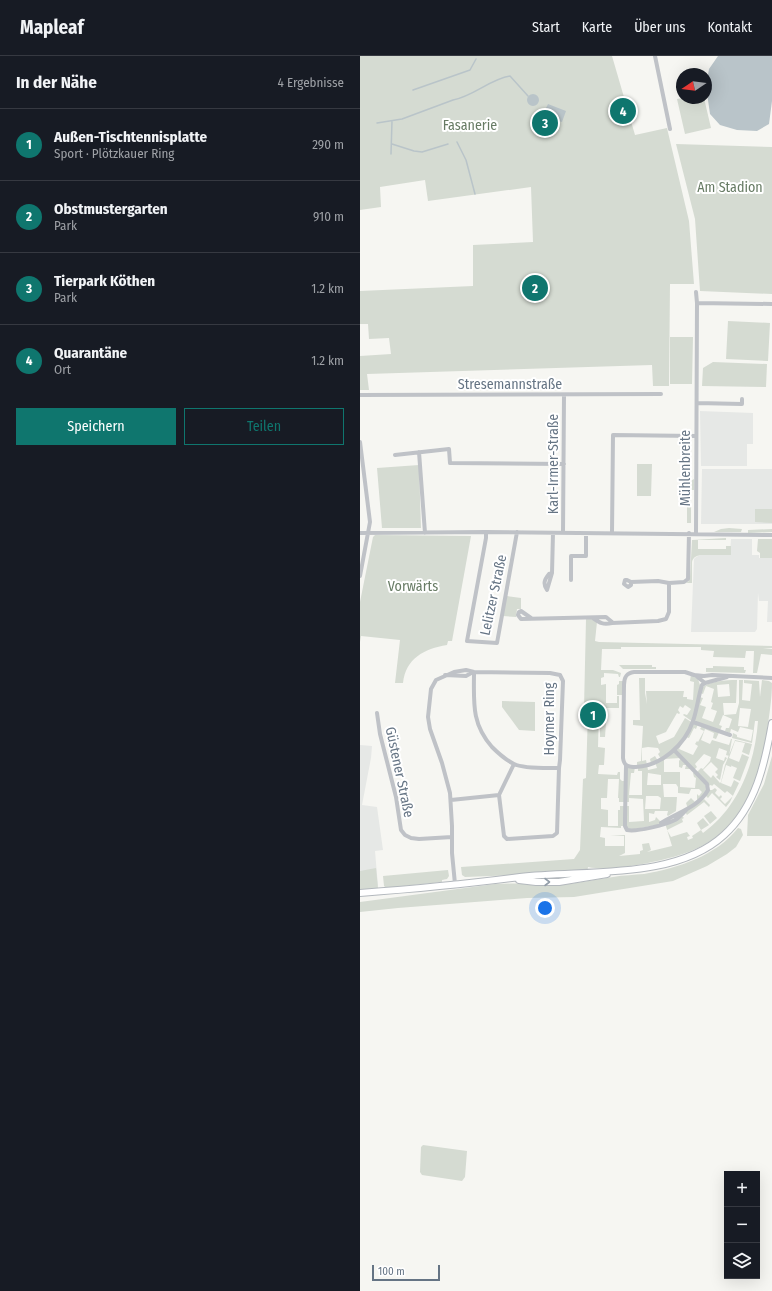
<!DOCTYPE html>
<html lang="de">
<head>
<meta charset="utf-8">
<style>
	body { margin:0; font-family:"Fira Sans Condensed",sans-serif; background:#242831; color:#f1f3f6 }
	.controls { position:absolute; right:12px; bottom:12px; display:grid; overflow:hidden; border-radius:0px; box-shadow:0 4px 16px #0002 }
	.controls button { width:36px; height:36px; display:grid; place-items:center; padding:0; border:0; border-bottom:1px solid #363941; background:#171b24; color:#f1f3f6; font:20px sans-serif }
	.compass { position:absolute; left:316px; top:12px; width:36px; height:36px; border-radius:50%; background:#171b24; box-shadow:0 4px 16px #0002; rotate:257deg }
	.scale { position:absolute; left:12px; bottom:10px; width:68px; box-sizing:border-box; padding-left:4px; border:2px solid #657484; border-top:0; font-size:11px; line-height:14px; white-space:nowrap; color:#657484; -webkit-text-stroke:3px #fff; paint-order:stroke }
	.you { position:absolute; left:185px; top:852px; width:14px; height:14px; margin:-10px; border:3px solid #fff; border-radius:50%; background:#1a73e8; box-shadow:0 0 0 6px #1a73e833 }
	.badge { display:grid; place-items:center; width:26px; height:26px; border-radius:50%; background:#0f766e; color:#fff; font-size:13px; font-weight:700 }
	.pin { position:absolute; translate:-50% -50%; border:2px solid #fff; box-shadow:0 1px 4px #0006 }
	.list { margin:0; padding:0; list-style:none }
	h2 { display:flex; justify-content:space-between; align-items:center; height:52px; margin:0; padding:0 16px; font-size:17px }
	h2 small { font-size:13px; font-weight:400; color:#9ea1a6 }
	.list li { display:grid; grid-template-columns:26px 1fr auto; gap:12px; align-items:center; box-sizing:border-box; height:72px; padding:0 16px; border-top:1px solid #363941 }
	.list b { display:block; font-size:15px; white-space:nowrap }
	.list p { margin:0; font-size:13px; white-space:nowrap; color:#9ea1a6 }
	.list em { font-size:13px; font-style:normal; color:#9ea1a6 }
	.actions { display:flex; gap:8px; padding:12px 16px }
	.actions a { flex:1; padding:9px 0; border:1px solid #0f766e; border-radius:0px; text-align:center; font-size:14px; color:#0f766e }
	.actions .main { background:#0f766e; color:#fff }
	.icon { flex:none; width:22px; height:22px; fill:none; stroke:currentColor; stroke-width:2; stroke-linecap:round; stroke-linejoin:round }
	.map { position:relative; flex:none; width:412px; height:1235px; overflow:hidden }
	header { display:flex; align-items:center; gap:24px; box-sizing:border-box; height:56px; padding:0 20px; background:#171b24; border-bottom:1px solid #363941 }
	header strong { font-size:19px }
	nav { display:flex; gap:22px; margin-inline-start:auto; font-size:14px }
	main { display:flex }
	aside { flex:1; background:#171b24 }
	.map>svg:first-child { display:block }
	.built { fill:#e6e8e6 }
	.green { fill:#d5dbd2; fill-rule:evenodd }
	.water { fill:#b9c4c9 }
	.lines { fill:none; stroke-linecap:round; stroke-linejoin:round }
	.stream { stroke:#b9c4c9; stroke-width:1.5 }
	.secondary-casing { stroke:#b3b8bd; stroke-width:8 }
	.minor { stroke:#bfc2c7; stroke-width:4 }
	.secondary { stroke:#fff; stroke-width:6 }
	.oneway { stroke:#939ea9 }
	.labels { text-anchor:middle; stroke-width:4; stroke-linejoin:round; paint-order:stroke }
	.park-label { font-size:14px; fill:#677b64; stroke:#fff }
	.street-label { font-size:14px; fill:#657484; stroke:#fff }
</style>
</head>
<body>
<header>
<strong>Mapleaf</strong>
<nav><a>Start</a><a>Karte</a><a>Über uns</a><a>Kontakt</a></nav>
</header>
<main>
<aside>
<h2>In der Nähe<small>4 Ergebnisse</small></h2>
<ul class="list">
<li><span class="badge">1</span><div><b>Außen-Tischtennisplatte</b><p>Sport · Plötzkauer Ring</p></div><em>290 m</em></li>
<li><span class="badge">2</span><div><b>Obstmustergarten</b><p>Park</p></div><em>910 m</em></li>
<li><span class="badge">3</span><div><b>Tierpark Köthen</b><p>Park</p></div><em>1.2 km</em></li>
<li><span class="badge">4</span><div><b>Quarantäne</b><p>Ort</p></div><em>1.2 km</em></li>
</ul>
<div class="actions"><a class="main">Speichern</a><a>Teilen</a></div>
</aside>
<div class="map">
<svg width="412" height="1235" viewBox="0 0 412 1235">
	<rect width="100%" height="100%" fill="#f6f6f2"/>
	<!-- built -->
	<path class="built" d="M340 355 393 357V388H387V410H341Z
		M342 413H412V468H341Z
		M371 483H392V499H399V502H412V566H407L408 545H399L398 537 397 573 395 576H331L334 503 336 501 340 499H370Z
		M0 689 12 690 11 702 2 749 17 751 23 794 15 795 18 830 0 831Z"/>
	<!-- green -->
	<path class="green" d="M0 0H252L275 79 307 72 329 165 334 228H310L309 330H293L292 309 7 318 9 334H0V300L31 298 29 282 9 283 8 268H0V235L113 230V189L173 186 171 131 68 145 65 124 20 131 21 151 0 154Z
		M323 42H344L351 72 325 78 317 43Z
		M316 88 412 91V238L340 235 335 163Z
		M368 265 410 267 408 305 366 303Z
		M310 281H333L332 328H310Z
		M353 306 407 308 406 331 342 330 343 312Z
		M277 408H292L291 440H277Z
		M59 409 61 472H22L17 412Z
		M334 423V434H331V467H327V427Z
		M395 453H412V467L395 466Z
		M369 472 382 473 381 476H354L361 473Z
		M412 473V476L388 477V474Z
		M15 479 111 480 92 585H88L87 589C64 593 46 602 43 627H35L40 584 1 580 0 586V546L13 481Z
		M366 482V484H338V493H366V490H371V499H340C337 500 333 501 332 506V527H326L329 525 330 521 332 484Z
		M398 483H412V502H400V497L397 495Z
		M147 540 161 542V553H157L156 561 143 560Z
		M232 562 237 566 235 585 239 586 412 590V592H403L412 593V599L401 598 397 617H393L394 595H386L385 602 353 601 354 595 341 594V591H261V593H242L241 614H253L261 617 260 621H259L258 618 244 617V621L241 622V629L246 628V647H257V640H259V652H224L226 563Z
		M259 609H292V611H296V613H263Z
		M353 610 384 611V614H386L385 617 346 616V612H353Z
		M331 618 338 623 341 632C350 625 365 624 377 624L376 647H363L364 659 376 658 379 647V624H383L382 644 390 645 392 628 384 627V624L399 625 400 641 402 624 409 625 412 627C412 643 409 660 407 676 402 716 386 760 352 784 334 796 312 802 292 806 274 810 246 815 228 811L227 816 105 821 102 819 101 811 214 803 220 794 223 723 226 722 228 654H239L238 691 245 692 244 709H239L238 718 257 719 258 716H260V723L262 725H266V710L275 711 274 717H271L269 739H282V715H278V711L277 710V706L281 705 283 670 273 669V664H280L279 622H285V637L287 648 286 635H324L323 641H327V643L333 644 334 626 330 625ZM369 628 370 640 358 641 357 629ZM346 630 354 633 351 646 353 647 351 653 357 655 353 666 342 662 346 651 340 649 343 642 339 641 340 637 343 638ZM325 649 331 653 327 659 324 658 323 659 333 666V667L325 662 314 681 299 688 296 680 306 676 317 657 319 658 320 657 318 654 320 650 323 652ZM380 652 391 653 388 671 378 670ZM363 659 372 663 369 672H366L365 675 370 677 371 673 378 676 380 671 393 674 391 685 377 681V679L373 677 372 682 392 687 395 665H398C395 707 379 751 343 777L341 774 332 780 333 782 328 784 327 781 330 780 327 776 311 781 307 774 323 766 322 763 324 762 322 760 305 767 312 790 287 796 291 794 289 787 282 788 283 794 280 795V798L259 800 265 797V779H250L264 780V790H245V782L240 781 241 771 261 772V770H265L269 774 297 769 302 767 296 761 295 764 289 766V757L294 758 295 755H308L307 759 308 760 316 755 317 741H304L303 728H316L318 731V737L329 738 331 733H339L342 736 339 740 337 738V743L338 745 345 739 348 742 352 737 366 751 370 746 379 727 374 724 371 731 361 727 366 709 371 711 372 709V710L377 712 373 722 380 725 389 701 382 698 379 706 369 702 375 685 385 687 382 696 389 699 392 688 375 684 365 709 361 726 360 727 353 719 351 722 343 714 351 706 358 713 355 716 358 719 356 721 360 724 363 709 367 702 365 701 364 705 356 702 359 692 367 695 366 699 369 700 372 683H371L369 689 352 684 350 688 341 684 345 673 354 677 353 682 356 683 362 670 359 669ZM338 668 342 670 340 673 344 675 338 686 337 685 335 688 338 690 333 699 319 693 325 681 329 682 334 672 336 673ZM288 691 298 692 300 696 298 698 301 703 298 705 295 700 290 703 291 708 295 706 297 712 288 714 286 704 282 705V692ZM344 698 351 701 350 705 343 713 341 712 336 717H333L334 721 336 722 335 732 320 731V716H304V703L321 702 319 705V711L322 712 323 709H326L325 713H330L331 712 334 714 337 711 335 708ZM288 717 301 719V729H287ZM248 723H259L258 742H259V746H269V742L283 743 284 765 269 766V750H260V754H258V770H248V754L241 753V742H247ZM354 728 365 737 367 735 373 740 365 748 360 743 362 741 361 739 359 741 355 737 357 734 355 732 352 734H349L348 730 351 729 352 730ZM286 740H298L301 742 300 753H285Z
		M259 625H264L263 639H257V629L259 628Z
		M142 645 175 646V675L159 674 142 651Z
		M240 667H246L245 681H240Z
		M412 700V780H387L388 759 404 728Z
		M331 742 336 747 340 746 344 743 350 749 349 751 344 746 327 759 325 756 328 753 326 747Z
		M351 755 357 762 350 768 344 760Z
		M343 762 349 769 341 774 337 767Z
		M378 772 381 773 383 779 376 791 367 798 347 810 313 825 214 841 167 842 38 852 0 856V846L135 828C145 828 154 827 163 828 171 829 179 830 187 830 210 829 231 824 253 821 264 819 274 819 284 818 318 812 356 800 378 772Z
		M16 812 18 832 0 834V815Z
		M88 814 89 820 87 823 82 824V826L26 832 24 830 23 820Z
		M63 1089 107 1095 105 1121 102 1125 62 1119 60 1116 61 1091Z"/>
	<!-- water -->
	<path class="water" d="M358 0H412V45L409 68 397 75 377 74 360 69 350 58 346 30 349 13Z
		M167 44a6 6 0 1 1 12 0a6 6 0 1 1-12 0Z
		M188 48 206 55 202 66 184 60 183 58Z"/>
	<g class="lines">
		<!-- stream -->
		<path class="stream" d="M53 34 110 14 116 3
			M17 67 42 63 93 44C114 40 130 23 150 20L168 40
			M97 86 106 104 115 138
			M32 88 54 95 62 96 88 88
			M31 98 32 65"/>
		<!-- secondary casing -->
		<g class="secondary-casing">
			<path id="secondary" d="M159 824 176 826H199L247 818
				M0 837C53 833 107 828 160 821 223 813 314 825 364 779 396 750 405 707 412 667"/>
		</g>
		<!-- minor -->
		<path class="minor" d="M295 0 310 73
			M336 236 337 247 336 477
			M337 247 412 248
			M0 339 301 338
			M337 347 382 348V343
			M0 386 10 466 0 520
			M59 396 65 477
			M35 399 89 393 90 407 204 408
			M126 476V482L107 585 137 587 157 476
			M0 477 126 476 412 479
			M203 477 204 339
			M252 477 253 379 336 380
			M192 517 187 534C183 528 184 524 189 518L192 517 193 477
			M211 524V500H226V478
			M271 526V529L268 531 264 528 265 524H267L271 526 298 525 309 527
			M171 562 161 555 159 556 158 559 161 563 246 561 252 566
			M233 562C240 567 243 569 252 567L298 565 306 563 309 556V527L324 526 328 523 329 477
			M85 619 106 620 113 616
			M335 619 345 627
			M367 621 345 627 342 629C338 641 337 654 333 665 325 689 301 710 276 711 268 711 264 710 263 702L264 629C264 622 266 617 274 616H325L334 619 344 620 352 619 412 622
			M17 657 20 678 36 741 41 774 45 779 51 782 59 783 92 781
			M333 666 370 679
			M154 708 139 739 144 780 147 783 193 780 197 777 199 712
			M266 710 265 762V770L267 774C277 776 305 769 315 764 320 761 323 757 327 753
			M91 744 139 739
			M301 767C316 757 339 751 348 734L347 728 314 694
			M95 828 92 797V770L90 737 82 707 70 673 68 661 71 633 76 624 94 616 106 614 114 616 190 617 200 619 203 625 200 704 199 712C187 712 164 713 154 708 146 704 138 697 132 691 111 667 114 646 114 616"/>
		<!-- secondary -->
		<use href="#secondary" class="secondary"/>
	</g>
	<!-- one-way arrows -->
	<defs><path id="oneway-chevron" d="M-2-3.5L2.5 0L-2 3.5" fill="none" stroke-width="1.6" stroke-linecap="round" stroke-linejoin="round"/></defs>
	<use class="oneway" href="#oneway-chevron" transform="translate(187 826)"/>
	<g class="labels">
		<!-- park labels -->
		<g class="park-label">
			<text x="110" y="74">Fasanerie</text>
			<text x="370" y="136">Am Stadion</text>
			<text x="53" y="535">Vorwärts</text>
		</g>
		<!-- street labels -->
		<g class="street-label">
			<text x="150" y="333">Stresemannstraße</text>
			<text transform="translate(193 408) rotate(-90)" y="5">Karl-Irmer-Straße</text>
			<text transform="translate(325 412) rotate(-90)" y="5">Mühlenbreite</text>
			<text transform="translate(133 539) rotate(-78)" y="5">Lelitzer Straße</text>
			<text transform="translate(189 663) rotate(-90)" y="5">Hoymer Ring</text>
			<text transform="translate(40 716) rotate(78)" y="5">Güstener Straße</text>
		</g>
	</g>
</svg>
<div class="controls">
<button>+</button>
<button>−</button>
<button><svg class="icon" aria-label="layers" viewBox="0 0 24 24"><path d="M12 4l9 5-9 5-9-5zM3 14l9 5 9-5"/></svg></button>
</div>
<svg class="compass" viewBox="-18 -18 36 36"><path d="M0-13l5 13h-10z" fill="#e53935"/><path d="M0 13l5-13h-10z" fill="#9ea1a6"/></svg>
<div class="scale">100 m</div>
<div class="you"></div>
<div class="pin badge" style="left:233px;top:659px">1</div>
<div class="pin badge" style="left:175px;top:232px">2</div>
<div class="pin badge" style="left:185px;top:67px">3</div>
<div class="pin badge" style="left:263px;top:55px">4</div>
</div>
</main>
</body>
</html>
